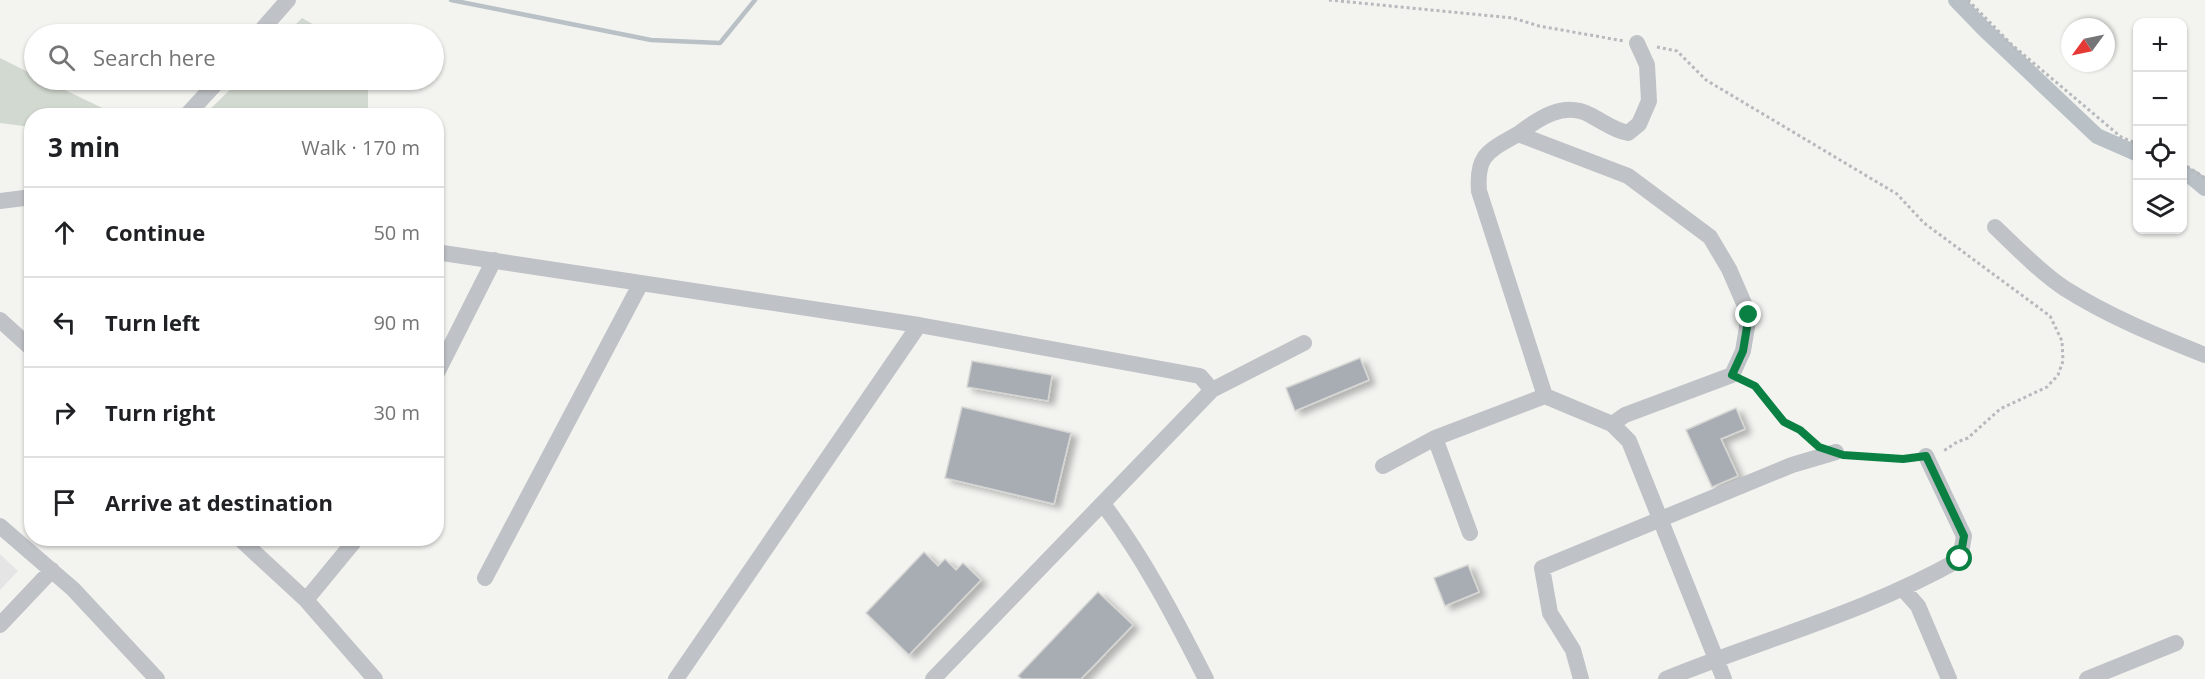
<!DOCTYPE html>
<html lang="en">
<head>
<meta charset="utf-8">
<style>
	body { margin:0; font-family:"Open Sans",sans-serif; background:#f6f6f6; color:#202124 }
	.controls { position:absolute; right:18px; top:18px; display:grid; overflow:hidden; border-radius:12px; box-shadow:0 2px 4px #0004 }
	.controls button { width:54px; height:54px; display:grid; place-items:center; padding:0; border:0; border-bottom:2px solid #e0e0e0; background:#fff; color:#202124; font:30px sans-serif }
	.compass { position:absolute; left:2061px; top:18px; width:54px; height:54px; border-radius:50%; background:#fff; box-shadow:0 2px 4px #0004; rotate:237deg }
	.stop { position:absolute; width:18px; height:18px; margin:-14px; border:4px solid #0b8043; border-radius:50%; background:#fff }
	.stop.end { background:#0b8043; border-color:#fff; box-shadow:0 2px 6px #0008 }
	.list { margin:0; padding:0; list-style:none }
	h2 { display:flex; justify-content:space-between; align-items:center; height:78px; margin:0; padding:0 24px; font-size:26px }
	h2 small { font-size:20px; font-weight:400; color:#757577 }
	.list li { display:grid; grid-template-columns:39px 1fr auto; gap:18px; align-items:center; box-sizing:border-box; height:90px; padding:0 24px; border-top:2px solid #e0e0e0 }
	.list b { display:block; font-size:22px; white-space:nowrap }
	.list em { font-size:20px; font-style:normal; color:#757577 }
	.icon { flex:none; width:33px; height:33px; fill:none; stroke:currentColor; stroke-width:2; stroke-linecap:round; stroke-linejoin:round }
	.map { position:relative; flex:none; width:2205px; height:679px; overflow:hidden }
	.search { position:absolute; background:#fff; box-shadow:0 2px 4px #0004; left:24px; top:24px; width:420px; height:66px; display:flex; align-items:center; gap:15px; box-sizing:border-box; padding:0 21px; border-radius:33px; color:#757577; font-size:22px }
	.panel { position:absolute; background:#fff; box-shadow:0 2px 4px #0004; left:24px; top:108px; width:420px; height:438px; border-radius:24px }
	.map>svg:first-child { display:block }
	.built { fill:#e4e5e4 }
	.green { fill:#d2d9d0 }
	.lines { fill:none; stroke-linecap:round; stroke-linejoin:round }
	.stream { stroke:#b9c1c7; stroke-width:4.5 }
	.canal { stroke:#b9c1c7; stroke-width:16 }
	.building { fill:#a8adb4; stroke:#d5d5d3; stroke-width:1.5; filter:url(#shadow) }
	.path { stroke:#b7b9bc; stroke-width:3; stroke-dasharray:3 3; stroke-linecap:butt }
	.minor { stroke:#bfc2c6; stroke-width:16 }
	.route { stroke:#0b8043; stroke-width:8 }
</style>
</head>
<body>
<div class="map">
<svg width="2205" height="679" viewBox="0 0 2205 679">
	<defs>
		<filter id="shadow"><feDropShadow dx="6" dy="4" stdDeviation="3" flood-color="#0004"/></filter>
	</defs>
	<rect width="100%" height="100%" fill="#f3f4f0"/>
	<!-- built -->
	<path class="built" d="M0 554 18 571 0 590Z"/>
	<!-- green -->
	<path class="green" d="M302 18 330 34H286Z
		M0 58 34 75V80H44L117 115 32 116 31 127 0 123Z
		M240 80H368V115H204Z"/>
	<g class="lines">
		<!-- stream -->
		<path class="stream" d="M451 0 651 40 720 43 755 0"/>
		<!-- canal -->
		<path class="canal" d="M1956 0 1984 29 2097 136 2138 154
			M2182 173 2193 178 2205 188"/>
	</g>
	<!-- building -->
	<path class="building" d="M1360 358 1369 380 1295 411 1286 388Z
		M972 361 1052 375 1048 401 967 387Z
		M962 407 1071 433 1054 504 945 478Z
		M1736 408 1745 429 1721 439 1738 476 1712 487 1686 430Z
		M924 552 938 566 945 559 956 570 963 563 981 580 909 655 866 613Z
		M1468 565 1479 592 1445 606 1434 578Z
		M1098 592 1133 625 1081 679H1022L1018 676Z"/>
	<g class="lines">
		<!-- path -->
		<path class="path" d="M1329 0 1513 18 1539 26 1624 41
			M1968 0 2011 44 2121 137 2138 144
			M1657 47 1677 51 1706 80 1897 194 1924 223 2050 316 2062 341 2063 361 2058 375 2047 387 2000 409 1968 438 1957 442 1942 452
			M2182 163 2205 178
			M1746 382 1755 386 1784 422 1800 430 1814 442
			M1850 455 1903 459 1912 458"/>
		<!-- minor -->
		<path class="minor" d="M258 34 288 0
			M186 116 219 80
			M1518 134C1539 118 1564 101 1590 115 1604 122 1613 130 1628 133L1639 124 1649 101 1647 65 1637 43
			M0 201 32 197
			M1995 227C2016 247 2040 272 2064 288 2108 316 2157 336 2205 355
			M436 252 919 325 1200 376 1212 390
			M0 320 32 349
			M436 375 494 260
			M1545 396 1479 191C1476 154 1489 151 1518 134L1628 176 1710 237 1729 269 1749 315 1743 351 1732 375 1625 415 1612 424
			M1435 438 1470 533
			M1383 466 1435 438 1545 396 1612 424 1629 441 1724 679
			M1103 504C1144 558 1175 618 1206 679
			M0 526 73 589 157 679
			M239 538 306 600 375 679
			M485 578 641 283
			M1903 589 1918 606 1949 679
			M306 600 357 538
			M0 625 52 570
			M676 679 919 325
			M933 679 1212 390 1304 343
			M1581 679 1573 650 1550 613 1542 568 1792 465 1836 452
			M1666 679C1764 639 1867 612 1960 559L1964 536 1926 456
			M2087 679 2176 643"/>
	</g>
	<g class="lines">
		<!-- route -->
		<path class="route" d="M1749 315 1743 351 1732 375 1755 386 1784 422 1800 430 1819 447 1843 455 1903 459 1926 456 1964 536 1960 559"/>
	</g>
</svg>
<div class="controls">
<button>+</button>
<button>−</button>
<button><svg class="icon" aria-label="locate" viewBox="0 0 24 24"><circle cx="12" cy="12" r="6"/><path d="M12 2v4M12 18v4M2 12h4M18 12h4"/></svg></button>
<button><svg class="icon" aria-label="layers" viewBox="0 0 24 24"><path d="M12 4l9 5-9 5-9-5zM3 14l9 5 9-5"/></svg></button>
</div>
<svg class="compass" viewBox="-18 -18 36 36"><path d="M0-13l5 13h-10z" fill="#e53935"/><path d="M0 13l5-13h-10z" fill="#757577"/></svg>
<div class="stop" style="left:1960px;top:559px"></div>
<div class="stop end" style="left:1749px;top:315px"></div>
<div class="search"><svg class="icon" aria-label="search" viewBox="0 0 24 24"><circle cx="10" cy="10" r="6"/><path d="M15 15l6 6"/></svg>Search here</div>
<section class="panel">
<h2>3 min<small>Walk · 170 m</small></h2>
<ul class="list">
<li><svg class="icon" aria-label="ahead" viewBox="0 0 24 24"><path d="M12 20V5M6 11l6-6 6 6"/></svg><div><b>Continue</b></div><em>50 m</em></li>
<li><svg class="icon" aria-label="left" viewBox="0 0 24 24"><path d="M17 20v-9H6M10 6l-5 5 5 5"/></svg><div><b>Turn left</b></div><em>90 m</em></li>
<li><svg class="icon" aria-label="right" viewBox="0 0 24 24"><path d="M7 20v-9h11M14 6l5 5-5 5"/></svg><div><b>Turn right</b></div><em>30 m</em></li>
<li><svg class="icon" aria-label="arrive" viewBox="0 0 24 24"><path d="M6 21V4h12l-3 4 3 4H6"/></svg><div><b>Arrive at destination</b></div></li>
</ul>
</section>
</div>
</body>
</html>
